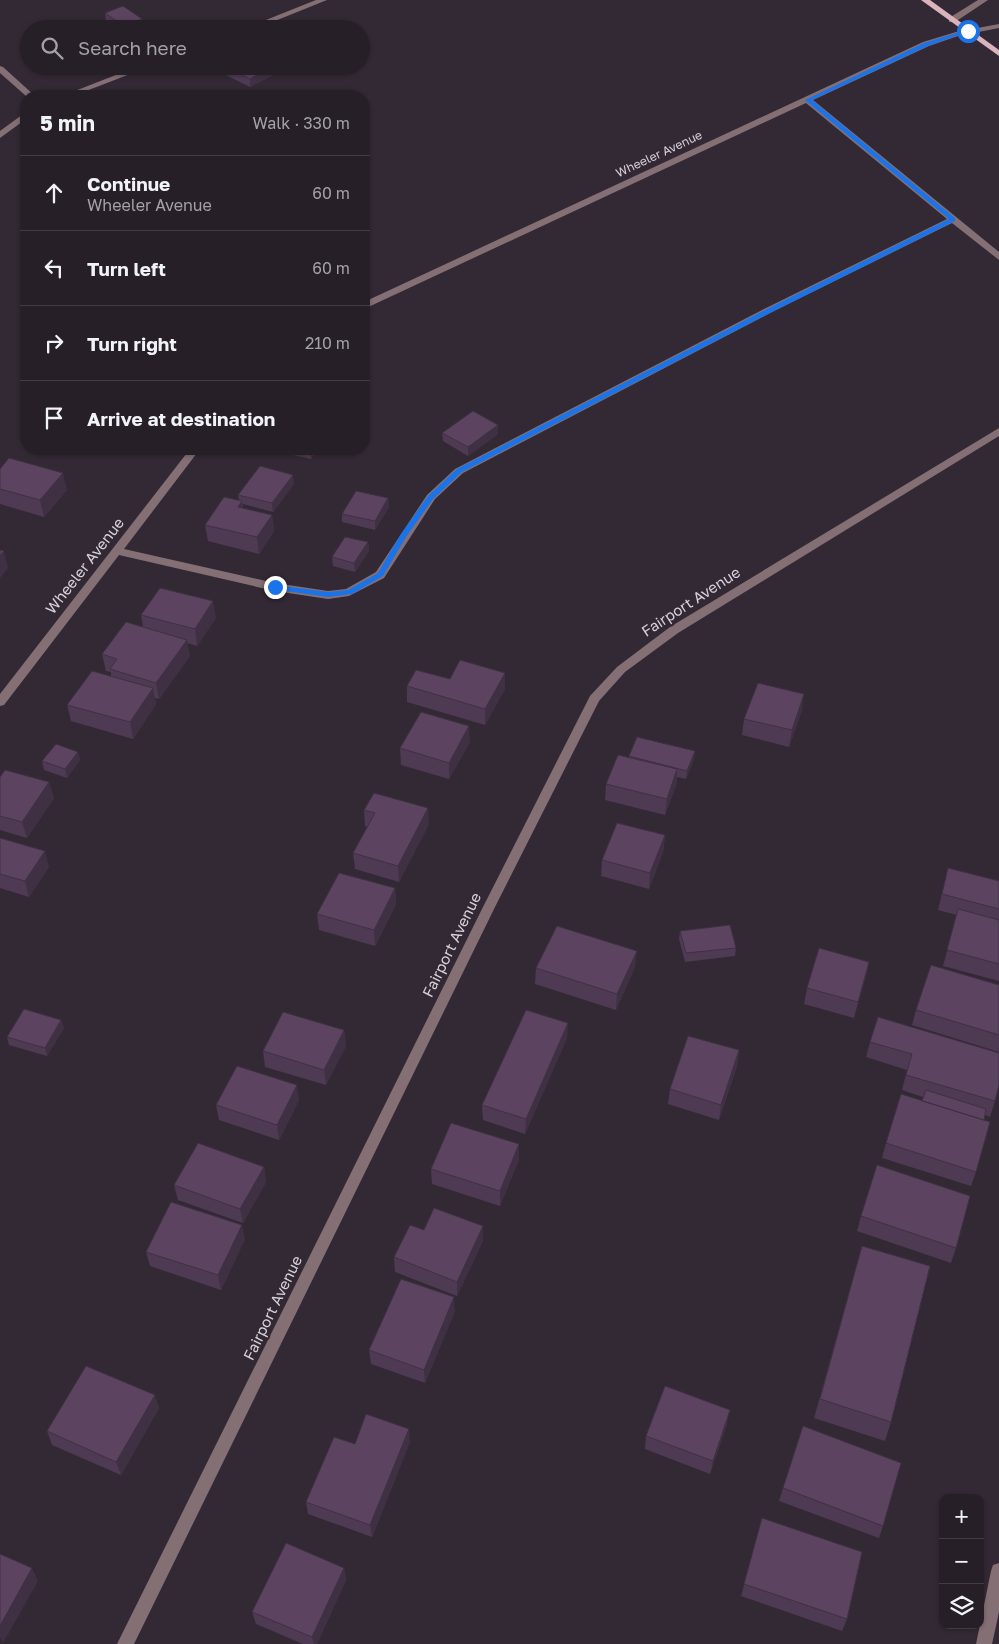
<!DOCTYPE html>
<html lang="en">
<head>
<meta charset="utf-8">
<style>
	body { margin:0; font-family:"Golos Text",sans-serif; background:#322c34; color:#f1f3f6 }
	.controls { position:absolute; right:15px; bottom:15px; display:grid; overflow:hidden; border-radius:10px; box-shadow:0 1px 4px #0004 }
	.controls button { width:45px; height:45px; display:grid; place-items:center; padding:0; border:0; border-bottom:1px solid #423d45; background:#261f28; color:#f1f3f6; font:25px sans-serif }
	.stop { position:absolute; width:15px; height:15px; margin:-11px; border:4px solid #1a73e8; border-radius:50%; background:#fff }
	.stop.end { background:#1a73e8; border-color:#fff; box-shadow:0 1px 5px #0008 }
	.list { margin:0; padding:0; list-style:none }
	h2 { display:flex; justify-content:space-between; align-items:center; height:65px; margin:0; padding:0 20px; font-size:21px }
	h2 small { font-size:16px; font-weight:400; color:#a4a2a8 }
	.list li { display:grid; grid-template-columns:32px 1fr auto; gap:15px; align-items:center; box-sizing:border-box; height:75px; padding:0 20px; border-top:1px solid #423d45 }
	.list b { display:block; font-size:19px; white-space:nowrap }
	.list p { margin:0; font-size:16px; white-space:nowrap; color:#a4a2a8 }
	.list em { font-size:16px; font-style:normal; color:#a4a2a8 }
	.icon { flex:none; width:28px; height:28px; fill:none; stroke:currentColor; stroke-width:2; stroke-linecap:round; stroke-linejoin:round }
	.map { position:relative; flex:none; width:999px; height:1644px; overflow:hidden }
	.search { position:absolute; background:#261f28; box-shadow:0 1px 4px #0004; left:20px; top:20px; width:350px; height:55px; display:flex; align-items:center; gap:12px; box-sizing:border-box; padding:0 18px; border-radius:28px; color:#a4a2a8; font-size:19px }
	.panel { position:absolute; background:#261f28; box-shadow:0 1px 4px #0004; left:20px; top:90px; width:350px; height:365px; border-radius:20px }
	.map>svg:first-child { display:block }
	.lines { fill:none; stroke-linecap:round; stroke-linejoin:round }
	.minor { fill:#847074; fill-rule:evenodd }
	.major { fill:#dbb3bb; fill-rule:evenodd }
	.wall { fill:#4f3a53 }
	.shaded-wall { fill:#403044 }
	.building { fill:#5c4461; stroke:#403044 }
	.route { fill:#1a73e8 }
	.labels { text-anchor:middle; stroke-width:4.5; stroke-linejoin:round; paint-order:stroke }
	.far-street-label { font-size:12px; fill:#d7d0d8; stroke:#332935 }
	.street-label { font-size:15px; fill:#d7d0d8; stroke:#332935 }
</style>
</head>
<body>
<div class="map">
<svg width="999" height="1644" viewBox="0 0 999 1644">
	<rect width="100%" height="100%" fill="#332935"/>
	<g class="lines">
		<!-- minor -->
		<path class="minor" d="M316 0H327L255 29H243Z
			M978 0H988L955 22H949V18Z
			M999 24V28L958 36 929 46 813 100 999 252V260L952 223 770 313 463 473 435 499 384 578 349 596 328 599 275 591 119 555 4 705 0 706V694L190 449H200L124 549 275 583 328 591 346 589 376 572 427 495 455 469 764 309 947 219 806 103 364 309V302L923 42 956 32Z
			M0 66 3 67 35 96H26L0 73Z
			M139 66H151L73 96H62Z
			M26 112V119L0 138V131Z
			M999 428V436L678 633 625 672 599 701 495 907 134 1644H117L483 907 590 696 617 667 670 627Z
			M999 1563V1612L992 1644H976L991 1571 993 1565Z"/>
		<!-- major -->
		<path class="major" d="M921 0H930L999 50V56Z"/>
	</g>
	<!-- wall -->
	<path class="wall" d="M105 13 142 19 143 27 139 29H118L106 21Z
		M223 66 277 73 250 87 224 74Z
		M442 433 498 434 468 456 443 441Z
		M276 449H318L311 459 276 451Z
		M0 469 67 490 44 517 0 504Z
		M294 484 273 512 243 504V508L272 515 274 531 259 554 208 541 205 525 239 500 238 495Z
		M388 498 389 507 375 530 342 522V514Z
		M368 542 369 551 355 572 333 566 332 557Z
		M141 615 216 618 197 646 187 643 190 656 159 699 155 698 156 704 133 739 71 721 67 705 111 676V672L106 671 102 654 143 627Z
		M450 679 505 689 485 725 407 702V686Z
		M802 710 789 747 742 735 744 719Z
		M470 742 449 779 401 765 400 748Z
		M695 751 694 759 686 779 677 777 676 786 665 815 605 800 606 784 629 758V756Z
		M78 752 80 760 67 778 44 770 42 761Z
		M0 777 49 782 54 798 27 838 0 830Z
		M364 810 429 824 399 882 355 869 353 853 368 827 365 826Z
		M665 835 663 852 649 889 601 876 602 860Z
		M0 838 49 867 29 897 0 888Z
		M948 868 999 881V981L943 966 957 915 938 910Z
		M395 888 396 904 375 946 319 930 317 914Z
		M680 931 736 948 735 956 685 962 679 939Z
		M869 962 854 1018 804 1004 807 988Z
		M635 967 616 1010 535 984 536 968Z
		M999 985V1052L912 1025 916 1010Z
		M878 1017 995 1101 990 1117 985 1115 976 1172 971 1186 882 1158 886 1143 922 1101 923 1097 902 1090 907 1070 866 1057 870 1042Z
		M61 1020 64 1028 47 1056 9 1045 7 1037Z
		M344 1030 346 1046 326 1085 265 1067 263 1051Z
		M567 1038 525 1134 483 1120 482 1105Z
		M739 1050 737 1066 719 1120 668 1104 670 1089Z
		M299 1100 279 1140 219 1120 216 1105Z
		M519 1144V1159L500 1206 432 1184 431 1169Z
		M264 1167 266 1182 243 1223 178 1200 174 1185Z
		M861 1216 956 1248 951 1263 857 1231Z
		M483 1226V1241L457 1296 395 1272 394 1257 424 1230Z
		M245 1239 221 1290 150 1266 146 1252Z
		M862 1246 891 1422 885 1441 814 1418Z
		M455 1311 425 1383 371 1364 369 1350Z
		M159 1408 121 1475 52 1445 47 1431Z
		M727 1424 710 1474 645 1449 646 1436Z
		M410 1442 372 1537 308 1514 306 1502 355 1444Z
		M783 1488 883 1526 879 1538 779 1501Z
		M762 1518 847 1619 842 1631 741 1596Z
		M344 1568 346 1580 317 1644H303L256 1624 252 1612Z"/>
	<!-- shaded-wall -->
	<path class="shaded-wall" d="M142 19 143 27 139 29H124V26Z
		M273 66H276L277 73 250 87V79Z
		M498 425V434L468 456V447Z
		M310 449H318L311 459Z
		M63 473 67 490 44 517 40 500Z
		M293 475 294 484 273 512 272 503Z
		M388 498 389 507 375 530V521Z
		M242 501 244 517 238 507Z
		M272 515 274 531 259 554 257 537Z
		M368 542 369 551 355 572 354 563Z
		M4 551 8 568 0 578V556Z
		M213 601 216 618 197 646 195 629Z
		M187 640 190 656 159 699 156 683Z
		M505 673V689L485 725V709Z
		M153 688 156 704 133 739 130 722Z
		M804 694 802 710 789 747 792 730Z
		M469 726 470 742 449 779V763Z
		M695 751 694 759 686 779 687 771Z
		M78 752 80 760 67 778 65 769Z
		M677 769 676 786 665 815 667 799Z
		M49 782 54 798 27 838 22 822Z
		M428 808 429 824 399 882 398 866Z
		M665 835 663 852 649 889 650 873Z
		M45 851 49 867 29 897 25 881Z
		M395 888 396 904 375 946 374 930Z
		M637 951 635 967 616 1010 617 994Z
		M869 962 866 977 854 1018 858 1002Z
		M61 1020 64 1028 47 1056 45 1048Z
		M568 1023 567 1038 525 1134 526 1119Z
		M344 1030 346 1046 326 1085 324 1070Z
		M739 1050 737 1066 719 1120 721 1105Z
		M297 1085 299 1100 279 1140 277 1125Z
		M519 1144V1159L500 1206V1191Z
		M264 1167 266 1182 243 1223 240 1209Z
		M242 1225 245 1239 221 1290 218 1275Z
		M483 1226V1241L457 1296V1282Z
		M454 1297 455 1311 425 1383 424 1370Z
		M155 1395 159 1408 121 1475 116 1462Z
		M730 1410 727 1424 710 1474 713 1461Z
		M409 1429 410 1442 372 1537 370 1525Z
		M32 1568 38 1581 3 1643 0 1637V1626Z
		M344 1568 346 1580 317 1644H314L312 1637Z"/>
	<!-- building -->
	<path class="building" d="M123 6 142 19 124 26 105 13Z
		M224 66H273L250 79Z
		M473 411 498 425 468 447 442 433Z
		M9 458 63 473 40 500 0 489V469Z
		M260 466 293 475 272 503 238 495Z
		M356 491 388 498 375 521 342 514Z
		M224 497 242 501 238 507 272 515 257 537 205 525Z
		M345 537 368 542 354 563 332 557Z
		M0 550 4 551 0 556Z
		M160 588 213 601 195 629 141 615Z
		M126 622 187 640 156 683 110 669 117 659 102 654Z
		M460 660 505 673 485 709 407 686 416 670 450 679Z
		M92 671 153 688 130 722 67 705Z
		M758 683 804 694 792 730 744 719Z
		M421 712 469 726 449 763 400 748Z
		M637 737 695 751 687 771 629 756Z
		M56 744 78 752 65 769 42 761Z
		M618 755 677 769 667 799 606 784Z
		M5 770 49 782 22 822 0 816V777Z
		M374 793 428 808 398 866 353 853 375 813 364 810Z
		M617 823 665 835 650 873 602 860Z
		M0 838 45 851 25 881 0 874Z
		M948 868 999 881V909L942 894Z
		M339 873 395 888 374 930 317 914Z
		M958 909 999 920V964L947 950Z
		M730 925 736 948 686 953 680 931Z
		M557 926 637 951 617 994 536 968Z
		M819 948 869 962 858 1002 807 988Z
		M931 965 999 985V1035L916 1010Z
		M24 1009 61 1020 45 1048 7 1037Z
		M526 1010 568 1023 526 1119 482 1105Z
		M283 1012 344 1030 324 1070 263 1051Z
		M878 1017 999 1053V1085L995 1101 906 1075 912 1054 870 1042Z
		M688 1036 739 1050 721 1105 670 1089Z
		M237 1066 297 1085 277 1125 216 1105Z
		M926 1090 986 1109 984 1120 922 1101Z
		M901 1094 990 1122 976 1172 886 1143Z
		M451 1123 519 1144 500 1191 431 1169Z
		M198 1143 264 1167 240 1209 174 1185Z
		M877 1165 970 1196 956 1248 861 1216Z
		M171 1202 242 1225 218 1275 146 1252Z
		M434 1208 483 1226 457 1282 394 1257 410 1225 424 1230Z
		M862 1246 930 1266 891 1422 820 1399Z
		M401 1279 454 1297 424 1370 369 1350Z
		M86 1366 155 1395 116 1462 47 1431Z
		M665 1386 730 1410 713 1461 646 1436Z
		M366 1414 409 1429 370 1525 306 1502 334 1437 355 1444Z
		M803 1426 901 1463 883 1526 783 1488Z
		M762 1518 862 1552 847 1619 744 1584Z
		M286 1543 344 1568 312 1637 252 1612Z
		M0 1554 32 1568 0 1626Z"/>
	<!-- route -->
	<path class="route" d="M966 30 970 31 928 46 812 100 955 218V221L770 313 462 472 433 499 406 537 383 576 352 594 328 597 272 589 271 587 275 585 328 592 348 590 378 573 401 534 428 496 457 469 765 310 949 219 805 100 924 43Z"/>
	<g class="labels">
		<!-- far-street labels -->
		<g class="far-street-label">
			<text transform="translate(659 154) rotate(-25)" y="4">Wheeler Avenue</text>
		</g>
		<!-- street labels -->
		<g class="street-label">
			<text transform="translate(85 566) rotate(-52)" y="5">Wheeler Avenue</text>
			<text transform="translate(691 602) rotate(-33)" y="5">Fairport Avenue</text>
			<text transform="translate(452 945) rotate(-64)" y="5">Fairport Avenue</text>
			<text transform="translate(273 1308) rotate(-64)" y="5">Fairport Avenue</text>
		</g>
	</g>
</svg>
<div class="controls">
<button>+</button>
<button>−</button>
<button><svg class="icon" aria-label="layers" viewBox="0 0 24 24"><path d="M12 4l9 5-9 5-9-5zM3 14l9 5 9-5"/></svg></button>
</div>
<div class="stop" style="left:968px;top:31px"></div>
<div class="stop end" style="left:275px;top:587px"></div>
<div class="search"><svg class="icon" aria-label="search" viewBox="0 0 24 24"><circle cx="10" cy="10" r="6"/><path d="M15 15l6 6"/></svg>Search here</div>
<section class="panel">
<h2>5 min<small>Walk · 330 m</small></h2>
<ul class="list">
<li><svg class="icon" aria-label="ahead" viewBox="0 0 24 24"><path d="M12 20V5M6 11l6-6 6 6"/></svg><div><b>Continue</b><p>Wheeler Avenue</p></div><em>60 m</em></li>
<li><svg class="icon" aria-label="left" viewBox="0 0 24 24"><path d="M17 20v-9H6M10 6l-5 5 5 5"/></svg><div><b>Turn left</b></div><em>60 m</em></li>
<li><svg class="icon" aria-label="right" viewBox="0 0 24 24"><path d="M7 20v-9h11M14 6l5 5-5 5"/></svg><div><b>Turn right</b></div><em>210 m</em></li>
<li><svg class="icon" aria-label="arrive" viewBox="0 0 24 24"><path d="M6 21V4h12l-3 4 3 4H6"/></svg><div><b>Arrive at destination</b></div></li>
</ul>
</section>
</div>
</body>
</html>
